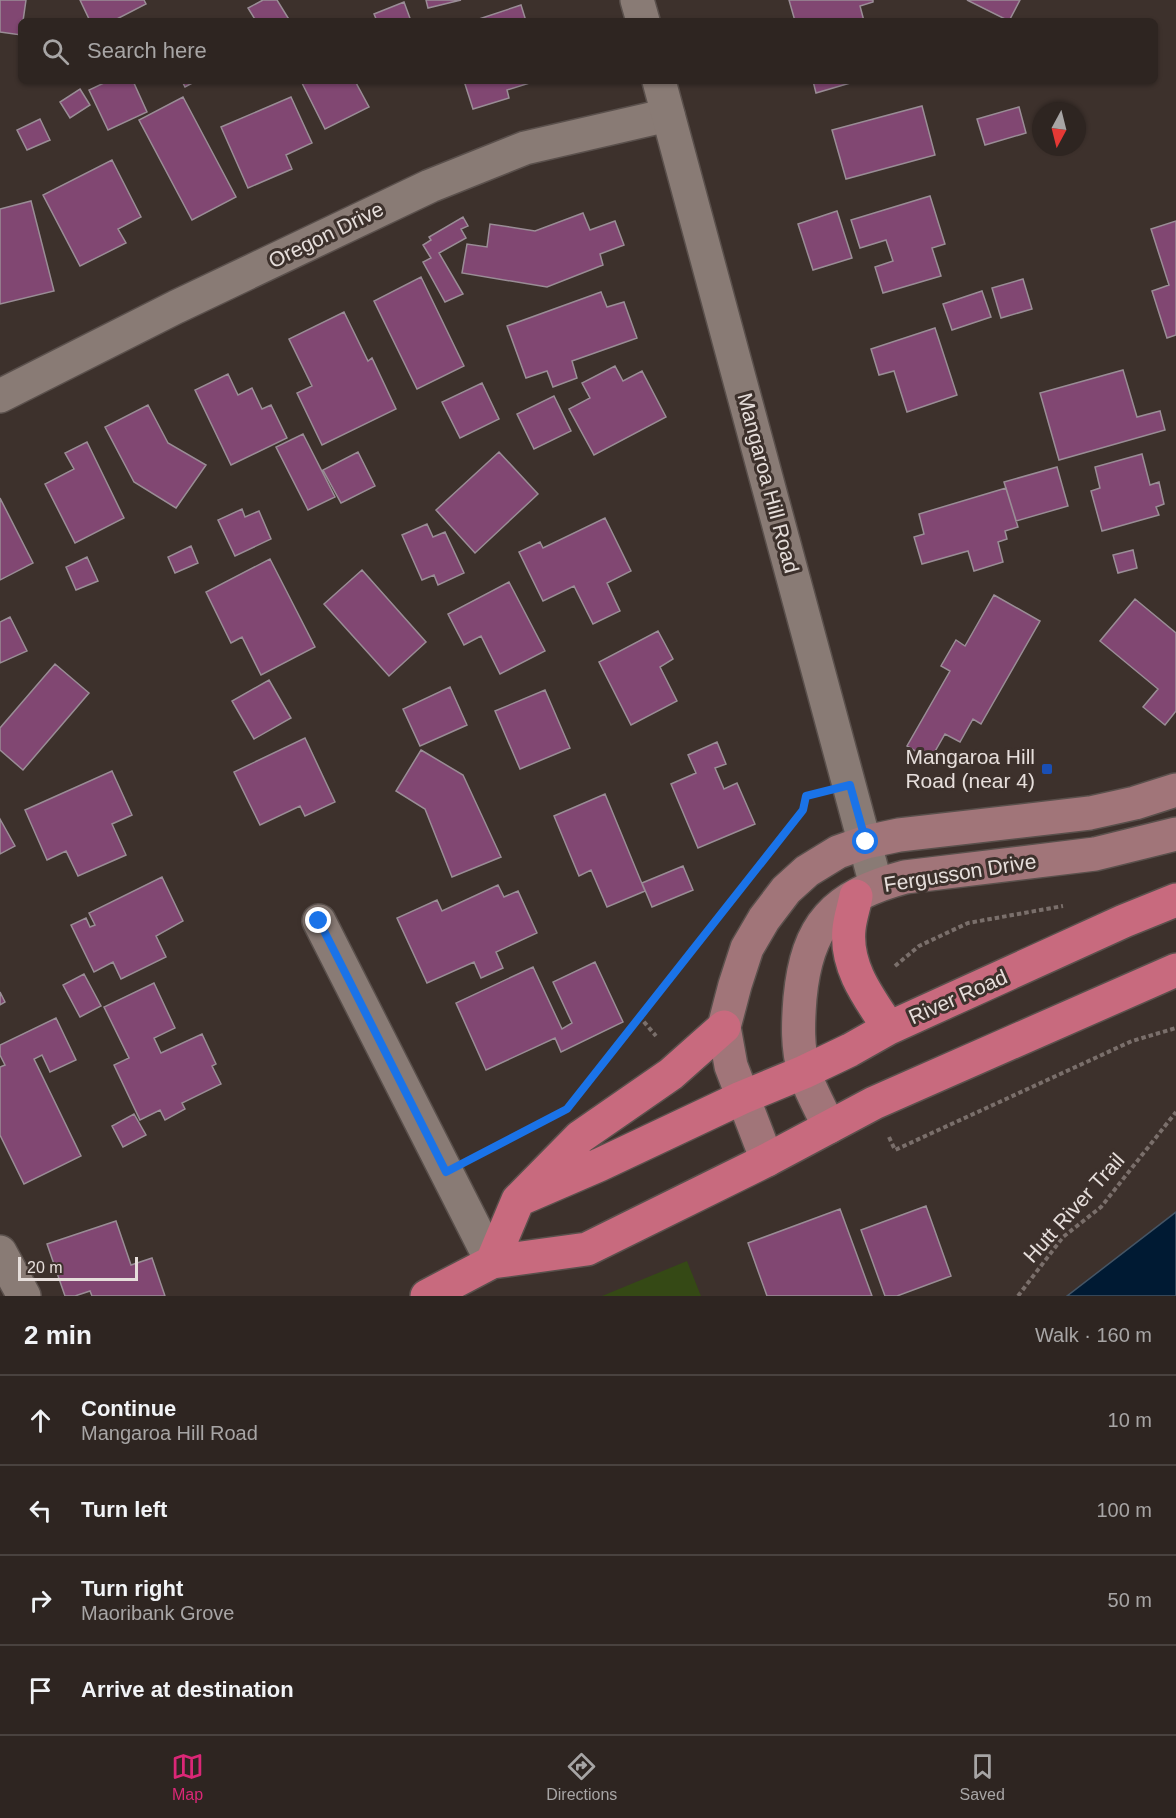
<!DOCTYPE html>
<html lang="en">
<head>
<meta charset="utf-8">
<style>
	body { margin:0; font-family:Helvetica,sans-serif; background:#3a312e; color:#f1f3f6 }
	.compass { position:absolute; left:1032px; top:102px; width:54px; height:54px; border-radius:50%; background:#2e2521; box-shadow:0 2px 4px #0004; rotate:187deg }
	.scale { position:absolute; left:18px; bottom:15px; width:120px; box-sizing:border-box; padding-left:6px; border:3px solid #e6dedb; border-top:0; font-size:16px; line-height:21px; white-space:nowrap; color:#e6dedb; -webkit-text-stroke:4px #3d312c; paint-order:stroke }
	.stop { position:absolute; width:18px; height:18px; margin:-14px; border:4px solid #1a73e8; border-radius:50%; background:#fff }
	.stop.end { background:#1a73e8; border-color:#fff; box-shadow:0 2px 6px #0008 }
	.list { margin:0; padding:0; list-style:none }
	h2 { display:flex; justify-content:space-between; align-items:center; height:78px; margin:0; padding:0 24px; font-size:26px }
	h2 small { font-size:20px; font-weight:400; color:#a7a5a5 }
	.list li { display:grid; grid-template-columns:39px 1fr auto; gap:18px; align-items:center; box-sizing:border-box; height:90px; padding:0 24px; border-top:2px solid #49423f }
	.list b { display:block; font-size:22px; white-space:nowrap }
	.list p { margin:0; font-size:20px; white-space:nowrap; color:#a7a5a5 }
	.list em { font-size:20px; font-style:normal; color:#a7a5a5 }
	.icon { flex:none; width:33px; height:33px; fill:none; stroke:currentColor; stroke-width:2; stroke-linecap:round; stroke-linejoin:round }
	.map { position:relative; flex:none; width:1176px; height:1296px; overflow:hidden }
	.search { position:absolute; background:#2e2521; box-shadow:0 2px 4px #0004; left:18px; right:18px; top:18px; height:66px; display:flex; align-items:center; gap:15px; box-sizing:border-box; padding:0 21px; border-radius:9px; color:#a7a5a5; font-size:22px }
	.sheet { height:438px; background:#2e2521 }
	nav { display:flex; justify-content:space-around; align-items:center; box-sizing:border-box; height:84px; border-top:2px solid #49423f; background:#2e2521; font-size:16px; color:#a7a5a5 }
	nav a { display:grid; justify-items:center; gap:3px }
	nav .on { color:#db2777 }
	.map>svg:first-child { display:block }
	.green { fill:#354915 }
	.water { fill:#001a33; stroke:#455565; stroke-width:1.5 }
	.building { fill:#814772; stroke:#9a8d96; stroke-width:1.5 }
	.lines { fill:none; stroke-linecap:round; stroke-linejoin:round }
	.minor-casing { stroke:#5a504c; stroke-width:36 }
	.tertiary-casing { stroke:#5a504c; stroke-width:36 }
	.secondary-casing { stroke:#5a504c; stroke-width:36 }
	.trunk-casing { stroke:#5a504c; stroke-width:36 }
	.path { stroke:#7a6f6b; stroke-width:4; stroke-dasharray:4.5 3; stroke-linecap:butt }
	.minor { stroke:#897b75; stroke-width:33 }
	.tertiary { stroke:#897b75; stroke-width:33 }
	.secondary { stroke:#a17579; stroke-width:33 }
	.trunk { stroke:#c86a7e; stroke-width:33 }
	.route { stroke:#1a73e8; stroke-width:8 }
	.transit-dot { fill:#1a4fb4; stroke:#3d312c; stroke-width:2 }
	.labels { text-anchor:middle; stroke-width:6; stroke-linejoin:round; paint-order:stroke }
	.street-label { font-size:21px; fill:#e6dedb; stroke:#3d312c }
	.poi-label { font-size:21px; fill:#e6dedb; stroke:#3d312c; text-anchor:end }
</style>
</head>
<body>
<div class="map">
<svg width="1176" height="1296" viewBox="0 0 1176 1296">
	<rect width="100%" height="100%" fill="#3d312c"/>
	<!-- green -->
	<path class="green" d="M687 1261 701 1296H602Z"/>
	<!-- water -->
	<path class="water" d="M1176 1212V1296H1067Z"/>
	<!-- building -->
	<path class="building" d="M0 0H26L23 21H21V35L0 32Z
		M80 0H144L146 4 113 21H90Z
		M263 0H277L290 21H256L248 8Z
		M426 0H461L428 8Z
		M789 0H873V2L860 6 864 21H795Z
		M967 0H1020L1009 21Z
		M404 2 411 21H377L374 14Z
		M521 5 526 21H473Z
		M108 81H133L147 112 108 130 89 90Z
		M182 81H196L185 87Z
		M301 81H355L369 107 325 129Z
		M464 81H536L507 90 509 98 473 109Z
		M813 81H857L816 93Z
		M80 89 90 105 70 118 60 102Z
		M183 97 236 197 192 220 139 120Z
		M291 97 312 143 286 155 292 169 248 188 221 127Z
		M922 106 935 155 846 179 832 130Z
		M1019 107 1026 133 985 145 977 119Z
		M40 119 50 140 27 150 17 130Z
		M112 160 141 217 118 229 126 243 80 266 43 195Z
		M930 196 945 244 932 248 941 276 883 293 875 267 893 261 886 240 860 248 851 220Z
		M31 201 54 291 0 304V209Z
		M837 211 852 258 813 270 798 224Z
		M583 213 590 230 615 221 624 245 600 254 603 265 547 287 462 273 467 244 487 247 490 224 535 231Z
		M463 217 468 226 461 229 466 238 439 253 463 294 445 302 423 262 431 258 423 245 431 240 429 237Z
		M1176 221V335L1167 338 1152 291 1169 285 1151 229Z
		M421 277 464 366 417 389 374 301Z
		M1023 279 1032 309 1001 318 992 288Z
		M982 291 991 317 952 330 943 304Z
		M601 292 607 307 624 302 637 338 572 361 577 378 553 387 547 371 526 378 507 326Z
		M344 312 368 361 372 358 396 409 322 445 297 393 312 386 289 339Z
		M935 328 957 395 907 412 894 371 879 375 871 349Z
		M615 366 623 381 642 371 666 417 594 455 569 409 590 398 582 383Z
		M1123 370 1137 417 1160 411 1165 430 1059 460 1040 393Z
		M228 374 238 395 252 388 262 409 271 405 287 438 231 465 195 390Z
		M482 383 499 419 460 438 442 402Z
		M554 396 571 431 534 449 517 414Z
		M148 405 168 443 206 465 176 508 134 482 105 427Z
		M303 434 335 497 308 510 276 447Z
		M87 442 124 518 75 543 45 484 74 469 65 453Z
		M358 452 375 486 341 503 323 470Z
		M499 452 538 494 475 553 436 510Z
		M1142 454 1150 485 1159 482 1164 504 1156 507 1159 515 1102 531 1091 491 1100 488 1095 467Z
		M1057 467 1068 506 1016 521 1004 482Z
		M1006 488 1018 527 1005 531 1007 539 998 542 1003 562 974 571 968 551 922 564 914 537 924 534 919 514Z
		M0 498 33 563 0 580Z
		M242 509 245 517 259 511 271 539 235 556 218 520Z
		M605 518 631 571 607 583 620 611 593 624 574 586 543 601 519 552 540 542 543 548Z
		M427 524 433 537 445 532 464 573 438 585 434 575 422 580 402 535Z
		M191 546 198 563 175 573 168 557Z
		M1133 550 1137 568 1118 573 1113 555Z
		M87 557 98 581 76 590 66 567Z
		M270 559 315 647 261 675 242 637 231 643 206 592Z
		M362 570 426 642 389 676 324 604Z
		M509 582 545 651 500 674 481 636 464 645 448 614Z
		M994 595 1040 621 981 724 973 719 960 742 945 734 930 760 907 746 950 671 941 666 956 640 965 646Z
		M1135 599 1176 633V711L1165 725 1143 707 1158 689 1100 641Z
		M10 617 27 651 0 663V622Z
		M658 631 673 659 660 667 677 701 631 725 599 662Z
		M55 664 89 693 23 770 0 750V728Z
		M269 680 291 718 254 739 232 701Z
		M450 687 467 725 420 746 403 709Z
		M545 690 570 748 520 769 495 711Z
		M305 738 335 802 305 816 300 806 260 825 234 772Z
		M717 742 726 764 715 768 724 789 737 783 755 824 698 848 671 784 696 773 688 755Z
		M421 750 463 775 501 857 452 877 425 809 396 791Z
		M112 771 132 815 112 824 126 855 78 876 66 851 47 860 25 810Z
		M605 794 645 891 607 907 591 870 579 876 554 816Z
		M0 819 15 846 0 854Z
		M683 866 693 890 652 907 642 883Z
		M162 877 183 921 156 936 166 957 121 979 113 962 94 972 71 925 86 918 90 927 95 925 89 913Z
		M498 885 504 897 518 891 537 933 496 952 503 968 481 978 474 962 427 983 397 918 437 900 442 911Z
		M595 962 623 1022 561 1052 555 1038 486 1070 456 1003 533 967 562 1029 572 1023 553 982Z
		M84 974 101 1006 80 1017 63 985Z
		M154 983 175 1028 154 1038 161 1053 202 1034 216 1064 212 1066 221 1084 182 1103 185 1109 165 1120 160 1110 140 1120 114 1065 129 1058 104 1007Z
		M0 992 5 1002 0 1005Z
		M56 1018 76 1060 50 1072 42 1055 34 1059 81 1156 24 1184 0 1135V1067L5 1065 0 1055V1045Z
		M134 1114 146 1135 123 1147 112 1126Z
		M926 1206 951 1276 897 1296H885L861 1230Z
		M840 1209 872 1296H767L748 1243Z
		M116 1221 131 1265 152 1258 165 1296H92L90 1291 75 1296H65L47 1244Z"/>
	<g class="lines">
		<!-- minor casing -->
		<g class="minor-casing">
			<path id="minor" d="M0 396 176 307 430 186 525 148 668 115
				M319 921 492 1262
				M0 1252 24 1296"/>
		</g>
		<!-- tertiary casing -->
		<g class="tertiary-casing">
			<path id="tertiary" d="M637 0 643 21
				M659 81 876 885"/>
		</g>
		<!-- secondary casing -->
		<g class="secondary-casing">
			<path id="secondary" d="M829 1127C821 1109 810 1090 804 1072 797 1047 798 1023 800 998 807 924 834 896 905 877L1095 854 1176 834
				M767 1160 731 1066 724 1027 735 985 747 948 764 919 786 890 807 871 838 852 866 842 899 835 1090 813 1135 803 1176 790"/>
		</g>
		<!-- trunk casing -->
		<g class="trunk-casing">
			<path id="trunk" d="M856 896C854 907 850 918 849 929 845 967 869 998 889 1028
				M518 1200 599 1165 741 1098 804 1072 850 1050 889 1028 1124 921 1176 900
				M492 1262 518 1200 580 1137 671 1074 724 1027
				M427 1296 492 1262 587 1249 767 1160 874 1103 1176 970"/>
		</g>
		<!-- path -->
		<path class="path" d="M771 850 803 810 806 796 814 794
			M895 966 919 946 968 923 1063 906
			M639 1016 656 1036
			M585 1085 722 912
			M889 1137 895 1150 1132 1041 1176 1028
			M479 1155 539 1123
			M1018 1296 1063 1237 1101 1207 1176 1112"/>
		<!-- minor -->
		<use href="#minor" class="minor"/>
		<!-- tertiary -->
		<use href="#tertiary" class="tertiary"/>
		<!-- secondary -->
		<use href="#secondary" class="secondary"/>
		<!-- trunk -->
		<use href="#trunk" class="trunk"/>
	</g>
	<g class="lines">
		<!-- route -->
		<path class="route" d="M319 921 446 1172 567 1109 803 810 806 796 850 785 866 842"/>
	</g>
	<!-- markers -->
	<rect class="transit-dot" x="1041" y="763" width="12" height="12" rx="3"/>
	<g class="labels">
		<!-- street labels -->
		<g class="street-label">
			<text transform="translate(326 235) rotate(-26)" y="7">Oregon Drive</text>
			<text transform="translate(768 483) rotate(75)" y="7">Mangaroa Hill Road</text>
			<text transform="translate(960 873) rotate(-9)" y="7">Fergusson Drive</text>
			<text transform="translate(958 997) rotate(-24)" y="7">River Road</text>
			<text transform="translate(1074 1208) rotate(-48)" y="7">Hutt River Trail</text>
		</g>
		<!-- poi labels -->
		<g class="poi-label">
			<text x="1035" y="764">Mangaroa Hill<tspan x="1035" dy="24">Road (near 4)</tspan></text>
		</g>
	</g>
</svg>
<svg class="compass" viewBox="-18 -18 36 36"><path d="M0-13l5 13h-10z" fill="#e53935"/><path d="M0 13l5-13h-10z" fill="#a7a5a5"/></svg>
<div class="scale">20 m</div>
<div class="stop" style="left:866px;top:842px"></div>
<div class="stop end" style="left:319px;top:921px"></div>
<div class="search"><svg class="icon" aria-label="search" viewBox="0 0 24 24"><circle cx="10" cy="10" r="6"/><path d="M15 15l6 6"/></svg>Search here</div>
</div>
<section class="sheet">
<h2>2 min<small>Walk · 160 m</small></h2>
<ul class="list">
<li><svg class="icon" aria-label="ahead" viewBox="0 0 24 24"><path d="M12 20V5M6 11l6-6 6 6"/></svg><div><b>Continue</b><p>Mangaroa Hill Road</p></div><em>10 m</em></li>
<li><svg class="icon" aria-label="left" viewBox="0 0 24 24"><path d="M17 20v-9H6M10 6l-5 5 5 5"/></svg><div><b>Turn left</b></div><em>100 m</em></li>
<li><svg class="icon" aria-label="right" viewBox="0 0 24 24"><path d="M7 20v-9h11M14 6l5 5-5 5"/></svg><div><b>Turn right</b><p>Maoribank Grove</p></div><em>50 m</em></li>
<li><svg class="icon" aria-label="arrive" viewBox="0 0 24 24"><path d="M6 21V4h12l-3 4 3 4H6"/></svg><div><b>Arrive at destination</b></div></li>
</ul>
</section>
<nav>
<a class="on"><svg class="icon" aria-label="map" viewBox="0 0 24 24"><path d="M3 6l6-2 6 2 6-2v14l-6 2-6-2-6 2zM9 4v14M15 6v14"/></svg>Map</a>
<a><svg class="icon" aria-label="directions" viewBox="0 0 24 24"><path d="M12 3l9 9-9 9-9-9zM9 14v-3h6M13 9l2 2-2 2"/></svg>Directions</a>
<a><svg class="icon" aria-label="saved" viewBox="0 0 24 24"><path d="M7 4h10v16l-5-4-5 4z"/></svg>Saved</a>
</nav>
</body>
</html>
